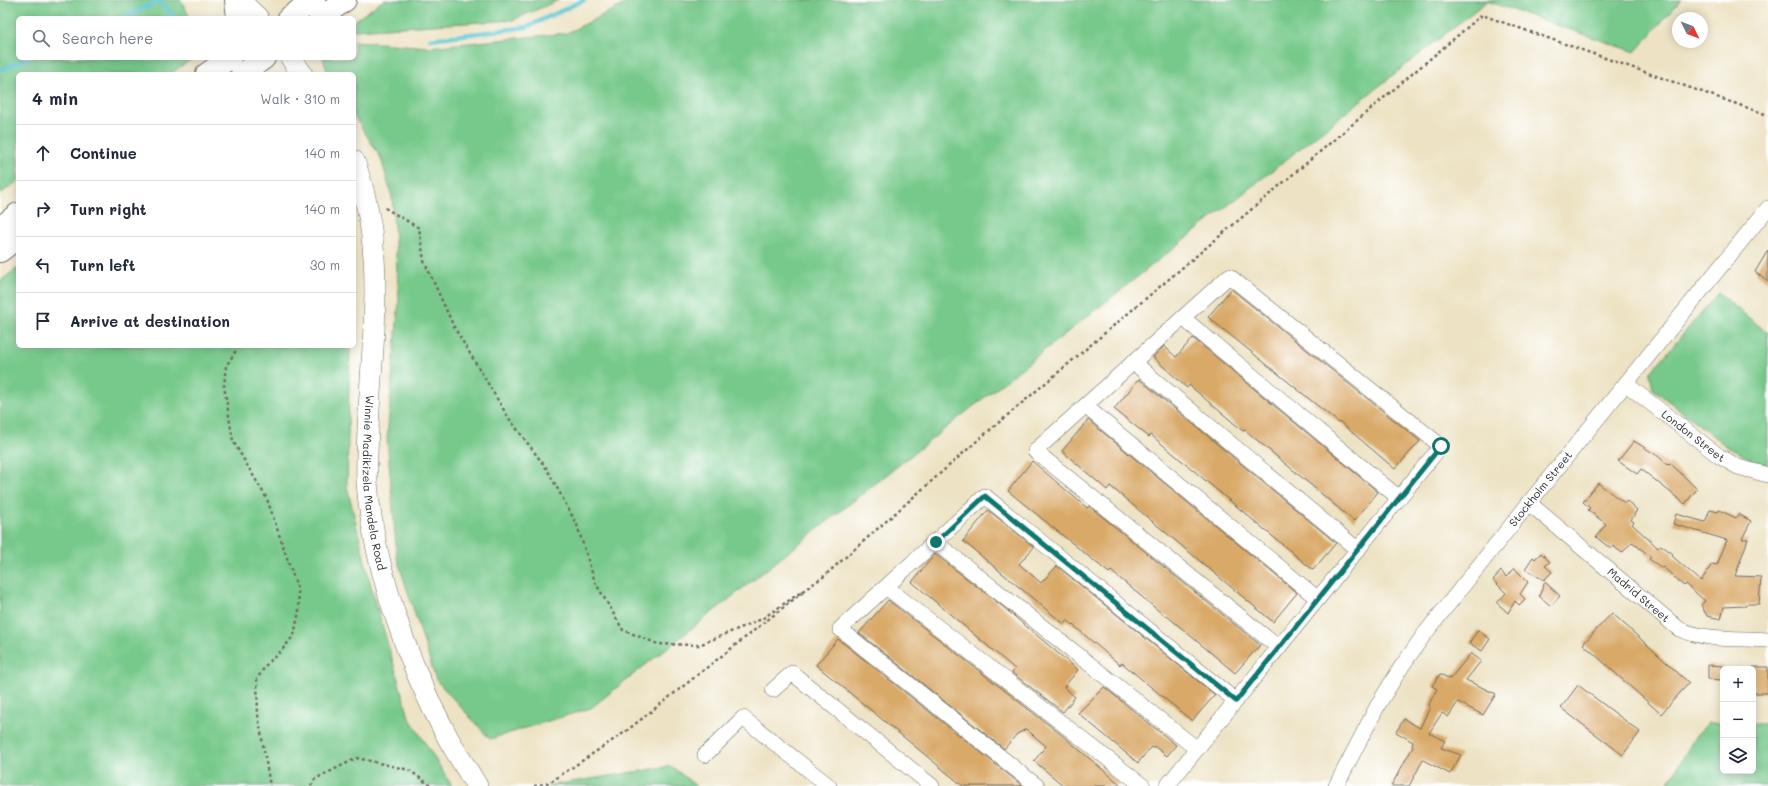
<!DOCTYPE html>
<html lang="en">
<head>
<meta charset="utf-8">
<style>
	body { margin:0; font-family:Mali,sans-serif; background:#f6f6f7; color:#1f2937 }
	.controls { position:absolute; right:12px; bottom:12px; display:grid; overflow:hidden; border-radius:6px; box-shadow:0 2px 10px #0003 }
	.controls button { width:36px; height:36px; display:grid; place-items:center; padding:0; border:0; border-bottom:1px solid #e0e1e3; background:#fff; color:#1f2937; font:20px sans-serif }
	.compass { position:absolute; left:1672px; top:12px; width:36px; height:36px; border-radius:50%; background:#fff; box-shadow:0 2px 10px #0003; rotate:133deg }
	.stop { position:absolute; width:12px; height:12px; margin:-9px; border:3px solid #0f766e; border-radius:50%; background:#fff }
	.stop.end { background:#0f766e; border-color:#fff; box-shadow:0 1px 4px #0008 }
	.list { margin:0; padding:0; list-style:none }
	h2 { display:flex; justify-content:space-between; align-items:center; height:52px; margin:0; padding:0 16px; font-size:17px }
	h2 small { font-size:13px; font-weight:400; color:#747a83 }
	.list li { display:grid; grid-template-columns:26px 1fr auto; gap:12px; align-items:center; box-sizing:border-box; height:56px; padding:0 16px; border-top:1px solid #e0e1e3 }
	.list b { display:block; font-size:15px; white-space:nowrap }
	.list em { font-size:13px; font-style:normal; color:#747a83 }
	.icon { flex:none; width:22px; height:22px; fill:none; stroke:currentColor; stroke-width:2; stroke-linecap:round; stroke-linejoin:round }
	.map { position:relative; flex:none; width:1768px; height:786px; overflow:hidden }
	.search { position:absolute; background:#fff; box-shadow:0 2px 10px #0003; left:16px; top:16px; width:340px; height:44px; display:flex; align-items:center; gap:10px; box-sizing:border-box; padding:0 14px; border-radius:6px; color:#747a83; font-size:15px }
	.panel { position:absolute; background:#fff; box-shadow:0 2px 10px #0003; left:16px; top:72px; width:340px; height:276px; border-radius:6px }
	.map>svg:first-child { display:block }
	.green { fill:#77c98b; stroke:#517a5b }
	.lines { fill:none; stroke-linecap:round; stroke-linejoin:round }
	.stream { stroke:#59c6d2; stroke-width:4.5 }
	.building { fill:#d9a967 }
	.minor-casing { stroke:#6f6b61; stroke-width:16 }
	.secondary-casing { stroke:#6f6b61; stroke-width:22 }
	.primary-casing { stroke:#6f6b61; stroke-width:24 }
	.path { stroke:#6f6b61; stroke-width:2.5; stroke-dasharray:3 3; stroke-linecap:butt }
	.minor { stroke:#fff; stroke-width:15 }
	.secondary { stroke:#fff; stroke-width:21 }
	.primary { stroke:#fff; stroke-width:22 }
	.route { stroke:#0f766e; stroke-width:5 }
	.labels { text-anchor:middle; stroke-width:3.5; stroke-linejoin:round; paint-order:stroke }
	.street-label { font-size:11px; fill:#2b2b2b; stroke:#fff }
</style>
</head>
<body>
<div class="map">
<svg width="1768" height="786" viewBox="0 0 1768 786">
	<rect width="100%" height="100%" fill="#fff"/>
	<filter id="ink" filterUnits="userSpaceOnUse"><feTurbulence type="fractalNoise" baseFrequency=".025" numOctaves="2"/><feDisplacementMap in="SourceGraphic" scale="8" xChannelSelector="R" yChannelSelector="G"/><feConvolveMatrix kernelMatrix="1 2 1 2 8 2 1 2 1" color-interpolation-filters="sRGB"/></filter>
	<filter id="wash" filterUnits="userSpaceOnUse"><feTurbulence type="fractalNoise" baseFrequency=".012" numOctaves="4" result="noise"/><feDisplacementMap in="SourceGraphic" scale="16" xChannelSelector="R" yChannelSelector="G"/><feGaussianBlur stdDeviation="0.9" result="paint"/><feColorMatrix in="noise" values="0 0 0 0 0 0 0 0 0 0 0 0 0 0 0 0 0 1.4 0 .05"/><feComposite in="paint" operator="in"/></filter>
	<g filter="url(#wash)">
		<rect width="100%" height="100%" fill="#ede3c4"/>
		<!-- green -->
		<path class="green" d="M0 0H181L190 18H18V58H193L170 74H18V181L0 194Z
			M384 0H559L513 20 354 30V21Z
			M633 0H1681L1635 52 1487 1 591 708 490 739 436 680 397 558 387 438 399 300 392 197 381 158 354 116V74H328L323 58H354V41L429 47 567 33Z
			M18 268V346H350L347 486 372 590 409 717 452 786H0V281Z
			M1718 293 1768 333V464L1758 463 1726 446 1653 389 1650 373Z
			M1708 723H1723V771H1753V724H1768V786H1667L1696 735Z
			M671 766 696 786H547Z"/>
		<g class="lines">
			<!-- stream -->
			<path class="stream" d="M122 18 159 1 175 18
				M430 39 527 27 584 0
				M0 70 30 58"/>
		</g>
		<g id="blocks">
			<!-- building -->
			<path class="building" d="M1768 250V282L1755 272Z
				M1231 289 1420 441 1395 469 1340 422 1339 423 1208 317Z
				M1193 338 1378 492 1354 521 1245 430 1243 431 1189 385 1187 388 1153 357 1164 346 1176 357Z
				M1139 379 1336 543 1313 570 1151 435 1149 437 1114 409Z
				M1088 420 1297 593 1273 622 1110 486 1107 490 1062 451Z
				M1634 441 1658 456 1668 465 1670 463 1697 489 1685 504 1641 469 1637 474 1618 461Z
				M1032 461 1087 508 1089 506 1260 645 1235 673 1167 616 1166 617 1111 571 1109 573 1008 491Z
				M1598 483 1619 499 1625 503 1627 501 1637 510 1631 520 1634 522 1632 524 1658 548 1661 545 1673 554 1672 556 1701 581 1712 564 1717 565 1727 540 1673 524 1676 514 1705 522 1710 510 1718 512 1719 510 1736 518 1738 514 1751 521 1742 539H1748L1735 576 1761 577 1759 604H1746V606L1724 607 1721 619 1707 616 1701 605 1705 601 1686 584 1684 586 1663 567 1662 568 1649 559 1651 557 1632 542 1622 553 1613 546 1611 549 1596 537 1606 524 1588 510 1590 508 1583 502Z
				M988 510 1034 547 1019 564 1041 583 1057 566 1215 695 1192 721 1122 663 1120 665 1067 620 1064 624 963 541Z
				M1541 553 1550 562 1545 566 1552 572 1544 580 1525 569 1533 557 1535 559Z
				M935 554 1002 606 1078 670 1064 687 1075 697 1063 712 1012 673 1015 669 912 582Z
				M1514 568 1528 582 1520 594 1525 599 1519 605 1515 601 1508 613 1497 603 1506 593 1493 580 1501 571 1506 577Z
				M1545 582 1560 596 1551 606 1539 596Z
				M888 600 1063 736 1122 786H1064L1034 761 1046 746 1026 729 1017 734 1004 749 859 633Z
				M1612 613 1689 683 1661 714 1583 644Z
				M1478 630 1490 639 1482 651 1469 643Z
				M838 639 1023 786H963L816 665Z
				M1471 653 1481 661 1466 680 1496 694 1483 715 1458 702 1448 717 1442 713 1429 733 1445 741 1441 748 1461 755 1450 774 1423 760 1409 786H1391L1413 747 1412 746 1413 742 1396 732 1404 719 1420 728 1430 707 1428 706 1437 689 1432 686 1440 674 1450 679Z
				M1708 665 1723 666V680L1708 679Z
				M1753 667H1768V693H1753Z
				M1578 685 1640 732 1623 755 1561 708Z
				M1104 687 1176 745 1167 756 1154 746 1153 748 1151 747 1138 763 1078 713Z"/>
		</g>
	</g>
	<g filter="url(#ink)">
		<use href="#blocks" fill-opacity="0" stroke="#6f6b61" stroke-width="1"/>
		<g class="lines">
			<!-- minor casing -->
			<g class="minor-casing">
				<g id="minor">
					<path d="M1183 318 1399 498"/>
					<path d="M1133 362 1358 550"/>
					<path id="s1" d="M1626 384 1719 456 1738 467 1768 475"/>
					<path d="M1085 406 1318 599"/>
					<path id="s2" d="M1529 503 1679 629C1706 641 1739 638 1768 640"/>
					<path d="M935 542 1197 749"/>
					<path d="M886 587 1143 786"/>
					<path d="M773 690 792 673 932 786"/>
					<path d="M705 755 743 718 829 786"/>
					<path d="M1037 786 840 629 985 496 1236 701"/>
					<path d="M1167 786 1441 446 1229 276 1035 451 1279 648"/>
					<path id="s3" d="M1336 786 1379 703 1402 666 1423 636 1529 503 1768 208"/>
				</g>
			</g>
			<!-- secondary casing -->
			<g class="secondary-casing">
				<g id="secondary">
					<path d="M239 0 258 18"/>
					<path d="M291 58 302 74"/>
					<path id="s4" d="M354 161C385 245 374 323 369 410 368 433 366 458 367 482 373 564 407 663 447 736 456 753 467 769 477 786"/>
				</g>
			</g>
			<!-- primary casing -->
			<g class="primary-casing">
				<path id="primary" d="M236 0 238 18
					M289 18 314 0
					M320 18 345 0
					M207 74 230 58
					M242 74 264 58
					M0 228 18 214
					M0 251 18 237"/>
			</g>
			<!-- path -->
			<path class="path" d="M385 208 419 228 424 261 454 327 508 417 547 469 577 525 595 582 623 630 658 644 699 645 762 619 823 577 978 440 1482 15 1768 115
				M239 346 226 366 224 386 233 441 267 499 298 590 299 611 294 635 282 650 266 665 257 679 258 715 270 786
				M311 786 315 779 357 758 409 770 431 786
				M534 786 549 783 625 732 803 592"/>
			<!-- minor -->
			<use href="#minor" class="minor"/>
			<!-- secondary -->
			<use href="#secondary" class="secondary"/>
			<!-- primary -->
			<use href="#primary" class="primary"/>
		</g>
	</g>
	<g class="lines" filter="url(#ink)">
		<!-- route -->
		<path class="route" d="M936 542 985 496 1236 701 1441 446"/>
	</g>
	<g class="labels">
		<!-- street labels -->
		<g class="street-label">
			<text dy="4" stroke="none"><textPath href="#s1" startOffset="85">London Street</textPath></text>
			<text dy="4" stroke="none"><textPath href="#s4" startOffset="325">Winnie Madikizela Mandela Road</textPath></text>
			<text dy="4" stroke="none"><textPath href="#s3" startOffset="362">Stockholm Street</textPath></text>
			<text dy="4" stroke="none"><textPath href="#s2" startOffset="143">Madrid Street</textPath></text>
		</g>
	</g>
</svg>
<div class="controls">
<button>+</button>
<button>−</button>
<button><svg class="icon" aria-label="layers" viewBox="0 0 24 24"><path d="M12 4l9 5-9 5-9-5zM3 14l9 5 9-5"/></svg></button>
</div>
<svg class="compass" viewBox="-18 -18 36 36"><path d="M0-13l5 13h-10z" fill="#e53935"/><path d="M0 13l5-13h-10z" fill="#747a83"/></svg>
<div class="stop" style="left:1441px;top:446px"></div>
<div class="stop end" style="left:936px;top:542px"></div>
<div class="search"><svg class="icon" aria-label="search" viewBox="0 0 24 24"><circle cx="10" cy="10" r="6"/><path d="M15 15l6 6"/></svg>Search here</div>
<section class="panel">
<h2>4 min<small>Walk · 310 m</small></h2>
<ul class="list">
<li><svg class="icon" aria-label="ahead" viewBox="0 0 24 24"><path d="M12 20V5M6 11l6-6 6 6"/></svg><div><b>Continue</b></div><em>140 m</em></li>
<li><svg class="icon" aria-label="right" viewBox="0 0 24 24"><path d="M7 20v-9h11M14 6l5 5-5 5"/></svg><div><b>Turn right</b></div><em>140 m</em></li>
<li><svg class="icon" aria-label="left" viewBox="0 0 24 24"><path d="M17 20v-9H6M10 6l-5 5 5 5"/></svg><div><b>Turn left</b></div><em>30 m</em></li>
<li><svg class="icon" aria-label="arrive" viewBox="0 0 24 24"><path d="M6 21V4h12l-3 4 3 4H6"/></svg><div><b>Arrive at destination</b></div></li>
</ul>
</section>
</div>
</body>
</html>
